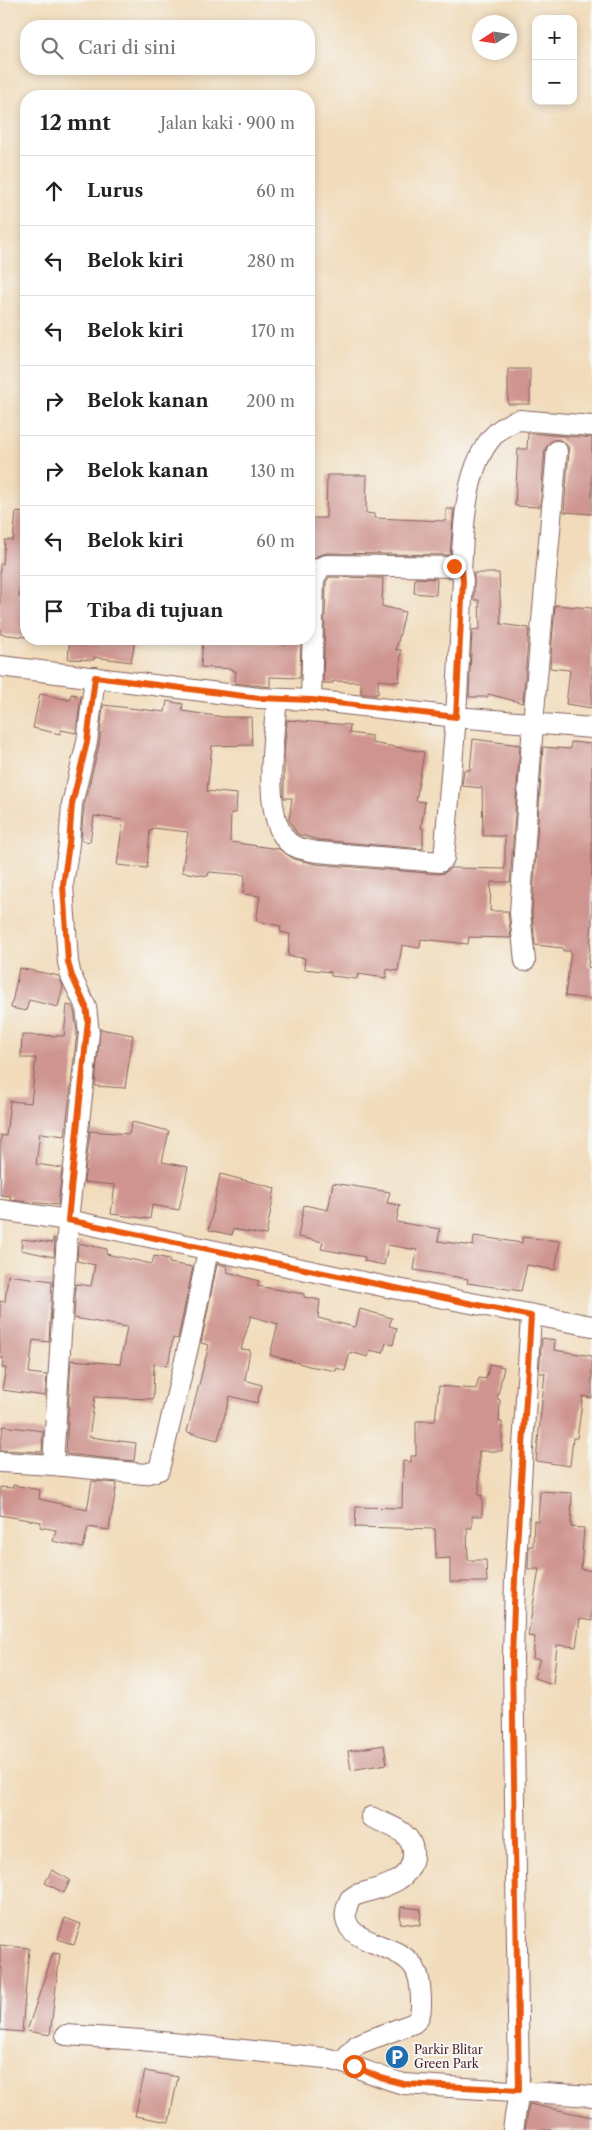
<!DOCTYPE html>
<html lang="id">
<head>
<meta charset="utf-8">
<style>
	body { margin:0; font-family:"Libre Caslon Text",serif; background:#f2f2f2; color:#222 }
	.controls { position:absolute; right:15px; top:15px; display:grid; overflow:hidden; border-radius:10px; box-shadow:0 2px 8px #0003 }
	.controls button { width:45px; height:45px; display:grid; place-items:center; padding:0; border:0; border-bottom:1px solid #e0e0e0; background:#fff; color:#222; font:25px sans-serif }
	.compass { position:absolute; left:472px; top:15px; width:45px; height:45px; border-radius:50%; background:#fff; box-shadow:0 2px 8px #0003; rotate:258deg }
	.stop { position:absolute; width:15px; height:15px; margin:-11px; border:4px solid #ea580c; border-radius:50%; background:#fff }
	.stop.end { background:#ea580c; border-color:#fff; box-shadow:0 1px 5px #0008 }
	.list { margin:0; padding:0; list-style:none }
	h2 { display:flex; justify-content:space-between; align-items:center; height:65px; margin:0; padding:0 20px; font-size:21px }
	h2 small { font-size:16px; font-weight:400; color:#767676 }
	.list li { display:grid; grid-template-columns:32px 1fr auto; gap:15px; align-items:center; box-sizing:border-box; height:70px; padding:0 20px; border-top:1px solid #e0e0e0 }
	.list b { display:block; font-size:19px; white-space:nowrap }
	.list em { font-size:16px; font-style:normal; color:#767676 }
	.icon { flex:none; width:28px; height:28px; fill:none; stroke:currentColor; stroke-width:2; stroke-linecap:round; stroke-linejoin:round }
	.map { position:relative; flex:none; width:592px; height:2130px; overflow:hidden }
	.search { position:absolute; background:#fff; box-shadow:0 2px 8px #0003; left:20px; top:20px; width:295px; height:55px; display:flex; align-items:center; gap:12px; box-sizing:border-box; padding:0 18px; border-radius:20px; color:#767676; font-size:19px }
	.panel { position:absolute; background:#fff; box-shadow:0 2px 8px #0003; left:20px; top:90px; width:295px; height:555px; border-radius:20px }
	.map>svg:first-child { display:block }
	.building { fill:#cf948f }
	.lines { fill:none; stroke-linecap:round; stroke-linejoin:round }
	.minor-casing { stroke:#84615d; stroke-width:22 }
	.minor { stroke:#fff; stroke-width:20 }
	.route { stroke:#ea580c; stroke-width:6 }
	.labels { text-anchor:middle; stroke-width:4; stroke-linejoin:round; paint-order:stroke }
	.poi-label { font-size:12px; fill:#4a1f2b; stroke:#f6f6f2; text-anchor:start }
</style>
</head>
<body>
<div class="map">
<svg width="592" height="2130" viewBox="0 0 592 2130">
	<rect width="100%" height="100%" fill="#f6f6f2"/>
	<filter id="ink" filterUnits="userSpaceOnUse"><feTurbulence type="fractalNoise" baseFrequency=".02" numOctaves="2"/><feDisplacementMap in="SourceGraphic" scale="10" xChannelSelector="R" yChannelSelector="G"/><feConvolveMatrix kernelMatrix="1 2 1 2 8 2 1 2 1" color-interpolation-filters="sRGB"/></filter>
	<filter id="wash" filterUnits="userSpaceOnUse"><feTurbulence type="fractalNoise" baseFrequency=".0096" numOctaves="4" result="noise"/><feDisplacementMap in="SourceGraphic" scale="20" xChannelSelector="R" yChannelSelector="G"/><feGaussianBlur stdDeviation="1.12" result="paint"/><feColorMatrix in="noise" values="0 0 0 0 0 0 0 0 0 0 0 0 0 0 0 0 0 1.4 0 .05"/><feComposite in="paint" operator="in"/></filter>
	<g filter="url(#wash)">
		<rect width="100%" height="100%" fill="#f1dbba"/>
		<g id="blocks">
			<!-- building -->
			<path class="building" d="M508 369H530V404H508Z
				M528 433 592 438V514L564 512 569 452 568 446 559 439 552 440 545 449 540 507 515 506 518 449H527Z
				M327 475H367L366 513 374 514V518L446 521V509H454L450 555 327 553 317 556 309 564V518H326Z
				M16 512 26 513V563H23L19 597 26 598V637L0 634V564H3L5 540H13Z
				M474 573H499L501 624 529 628 523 703 488 694V697H469L472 630 480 629 479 600H474Z
				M329 577 383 578 382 606 405 612 396 650H401L399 682 378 680V694H361V682L333 681V683H323L326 582Z
				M415 578 437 579 436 595 414 593Z
				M555 605 592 608V708L566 704 570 670 550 668Z
				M70 639H135L131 662 94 657V660L68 659Z
				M203 639H255V642L285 645 286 639H301L300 678 270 677V687L235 683 236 671H233V669L201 667Z
				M40 694 70 700 71 694 81 696 76 733 61 730 60 734 33 728Z
				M167 701 183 704 182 711 223 717H251L252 745 212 746 207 791 237 794 236 813H231L230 842 279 849 294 859 316 864 439 874 444 873 451 868 505 869V836H483L482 788 462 786 464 770H470L473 739 520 745 510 882H491L490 911H508L511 938 469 937 468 944 421 939 420 948 402 945 398 971 387 969 386 978 358 974 357 979 331 976V972L304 969 305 958 288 956 290 934 280 932 281 926 256 921 260 896 243 894 245 875 209 872 208 876 182 872 188 832 153 828 152 831 150 830 147 868 117 865 123 820 94 816 90 842 81 840 84 806 99 745 103 705 165 712Z
				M287 720 350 725 349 733 372 736V743L424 752 416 801 425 802 421 828H423V849L319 840 297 834 289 820 292 798H284V753Z
				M571 742 592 744V923L588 967 592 968V999L565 996 571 951H563V948L535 945 532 913 543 747 570 749Z
				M19 968 59 976 63 986 58 1007 29 1000 26 1011 11 1008Z
				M67 1005 72 1006 74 1010 77 1033 65 1136 40 1133 36 1164 62 1168 58 1205 10 1200 11 1196 0 1195 1 1135 6 1136 10 1101 31 1103 36 1058H21L22 1035 64 1036Z
				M100 1029 133 1035 125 1088 95 1086Z
				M132 1122 169 1131 162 1162 188 1167 179 1210 152 1205 150 1219 111 1214 115 1185 84 1182 90 1131 129 1134Z
				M220 1174 275 1188 266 1235 233 1229 232 1235 209 1230Z
				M333 1183 390 1192 387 1203 400 1205 396 1222 440 1229 438 1241 473 1246 474 1236 522 1243V1237L560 1241 555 1270 527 1265 521 1291 467 1283 468 1279 414 1270 417 1250 388 1245 384 1265 364 1261 365 1257 321 1249 323 1242 298 1237 304 1205 328 1210Z
				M53 1238 55 1239 54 1257 21 1250 22 1239 53 1243Z
				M78 1243 107 1249 106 1254 152 1264 154 1256 170 1259 169 1263 193 1267 178 1339 173 1338 168 1366 154 1364 153 1399 95 1397 89 1437 136 1443 134 1461 66 1454 71 1360 120 1364 127 1327 74 1318 76 1284 91 1286 95 1265 77 1261Z
				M217 1264 228 1266 227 1272 259 1281 257 1286 304 1294V1297L320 1300 318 1318 354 1327 356 1326 360 1309 392 1318 389 1326 397 1328 393 1345 386 1343 383 1353 370 1350 368 1357 350 1352 345 1371 337 1368 336 1371 309 1366 270 1355 278 1324 251 1316 241 1349 250 1350 245 1380 262 1385 257 1403 230 1396 218 1440 187 1432 209 1345 201 1343Z
				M8 1275 52 1281 49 1342 33 1340 29 1373 47 1375 45 1396 2 1390 6 1368H2L3 1358H0V1301L5 1302Z
				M542 1338 555 1340 554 1350 592 1356V1398L583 1396 577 1438H573L570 1466 536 1461 545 1373H539Z
				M490 1364 504 1367 497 1399 500 1400 499 1422H502V1451H479V1496L482 1495V1516H472V1528H467L468 1560H486L487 1582H450V1558L436 1559 435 1529 355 1527 356 1507 402 1508 403 1461 411 1462V1456H416V1421H435L439 1386 476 1389 479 1378 486 1379Z
				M3 1426 43 1431 42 1452 0 1450Z
				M92 1481 117 1483 109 1530 88 1527 83 1548 53 1541 56 1530 40 1527 41 1522 0 1515V1487L13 1488V1485L40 1490 39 1499 87 1510Z
				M540 1491 572 1493 571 1527 584 1528 581 1569 592 1571V1621L580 1619 576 1647 557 1645 553 1684 534 1678 540 1659H533L535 1637 528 1636 539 1569H528L529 1546H533L534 1520 538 1521Z
				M384 1745 387 1764 351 1770 348 1751Z
				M52 1870 70 1880 64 1893 45 1883Z
				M401 1907 421 1909 420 1925 400 1923Z
				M65 1918 81 1924 74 1945 58 1939Z
				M0 1945 29 1948 22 2032 0 2030 2 1967H0Z
				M53 1953 60 1954 50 2035 27 2031Z
				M145 2071 178 2077 169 2122 135 2116Z
				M529 2104 592 2117V2130H525Z"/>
		</g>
	</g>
	<g filter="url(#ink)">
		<use href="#blocks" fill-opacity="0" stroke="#84615d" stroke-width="1"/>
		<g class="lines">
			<!-- minor casing -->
			<g class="minor-casing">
				<path id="minor" d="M461 571C464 525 464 435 519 420L592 426
					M0 666 259 698 311 700 456 717 592 728
					M277 699C274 735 261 814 288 842 296 849 307 850 317 852L440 862 444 858 456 717 463 580 461 571 459 567 327 565 321 567 314 579 311 700
					M525 961 520 913 533 723 557 451
					M0 1210 68 1220 387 1287 592 1326
					M0 1462 53 1465 145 1474 159 1470 193 1326 208 1250
					M53 1465 68 1220 89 1033 86 1007 71 976 68 962 63 885 69 844 72 804 87 742 95 677
					M66 2035 141 2040 325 2058C353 2064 377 2077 404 2084L592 2096
					M341 2062 358 2044 414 2023C422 2016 421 2008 421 1998 420 1985 420 1972 410 1962 389 1940 329 1943 350 1899L356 1895C377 1888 410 1884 413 1857 414 1847 410 1839 403 1833 394 1826 381 1822 371 1817
					M513 2130 519 2090 513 1658 515 1579 531 1316"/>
			</g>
			<!-- minor -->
			<use href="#minor" class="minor"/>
		</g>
	</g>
	<g class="lines" filter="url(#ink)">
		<!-- route -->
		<path class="route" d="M354 2066 381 2078 404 2084 519 2090 512 1658 515 1580 531 1316 68 1220 88 1020 86 1007 72 976 68 962 63 885 69 844 72 804 87 742 95 677 259 698 312 700 456 717 463 580 462 571 458 567 454 566"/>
	</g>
	<!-- icons -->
	<defs>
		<g id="parking-disc" transform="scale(1.25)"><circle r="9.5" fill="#1f6fb2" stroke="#f6f6f2"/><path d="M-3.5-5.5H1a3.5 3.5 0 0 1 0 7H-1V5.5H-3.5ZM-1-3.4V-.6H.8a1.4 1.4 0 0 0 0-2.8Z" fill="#fff"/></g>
	</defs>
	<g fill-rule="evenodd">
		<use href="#parking-disc" x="397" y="2057"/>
	</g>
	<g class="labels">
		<!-- poi labels -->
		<g class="poi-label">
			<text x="414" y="2054">Parkir Blitar<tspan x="414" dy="14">Green Park</tspan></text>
		</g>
	</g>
</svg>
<div class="controls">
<button>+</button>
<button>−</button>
</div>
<svg class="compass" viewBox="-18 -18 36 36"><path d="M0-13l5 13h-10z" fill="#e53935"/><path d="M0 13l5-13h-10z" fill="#767676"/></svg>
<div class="stop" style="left:354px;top:2066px"></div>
<div class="stop end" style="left:454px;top:566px"></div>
<div class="search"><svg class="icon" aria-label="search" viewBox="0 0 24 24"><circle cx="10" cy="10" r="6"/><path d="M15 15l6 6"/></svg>Cari di sini</div>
<section class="panel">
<h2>12 mnt<small>Jalan kaki · 900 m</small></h2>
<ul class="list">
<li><svg class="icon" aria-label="ahead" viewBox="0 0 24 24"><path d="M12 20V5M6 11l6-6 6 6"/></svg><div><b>Lurus</b></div><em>60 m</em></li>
<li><svg class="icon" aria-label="left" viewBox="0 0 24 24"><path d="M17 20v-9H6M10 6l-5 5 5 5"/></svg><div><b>Belok kiri</b></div><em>280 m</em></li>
<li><svg class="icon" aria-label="left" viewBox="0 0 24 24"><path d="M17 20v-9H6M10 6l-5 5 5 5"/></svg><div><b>Belok kiri</b></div><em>170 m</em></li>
<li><svg class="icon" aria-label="right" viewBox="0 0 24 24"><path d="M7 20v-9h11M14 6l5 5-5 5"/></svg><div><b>Belok kanan</b></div><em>200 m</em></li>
<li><svg class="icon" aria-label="right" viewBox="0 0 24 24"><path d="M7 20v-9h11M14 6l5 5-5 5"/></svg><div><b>Belok kanan</b></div><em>130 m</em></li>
<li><svg class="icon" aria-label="left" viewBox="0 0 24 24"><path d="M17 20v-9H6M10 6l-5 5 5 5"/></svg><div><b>Belok kiri</b></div><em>60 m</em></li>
<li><svg class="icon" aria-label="arrive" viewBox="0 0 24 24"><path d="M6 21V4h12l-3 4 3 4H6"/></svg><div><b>Tiba di tujuan</b></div></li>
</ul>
</section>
</div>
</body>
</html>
